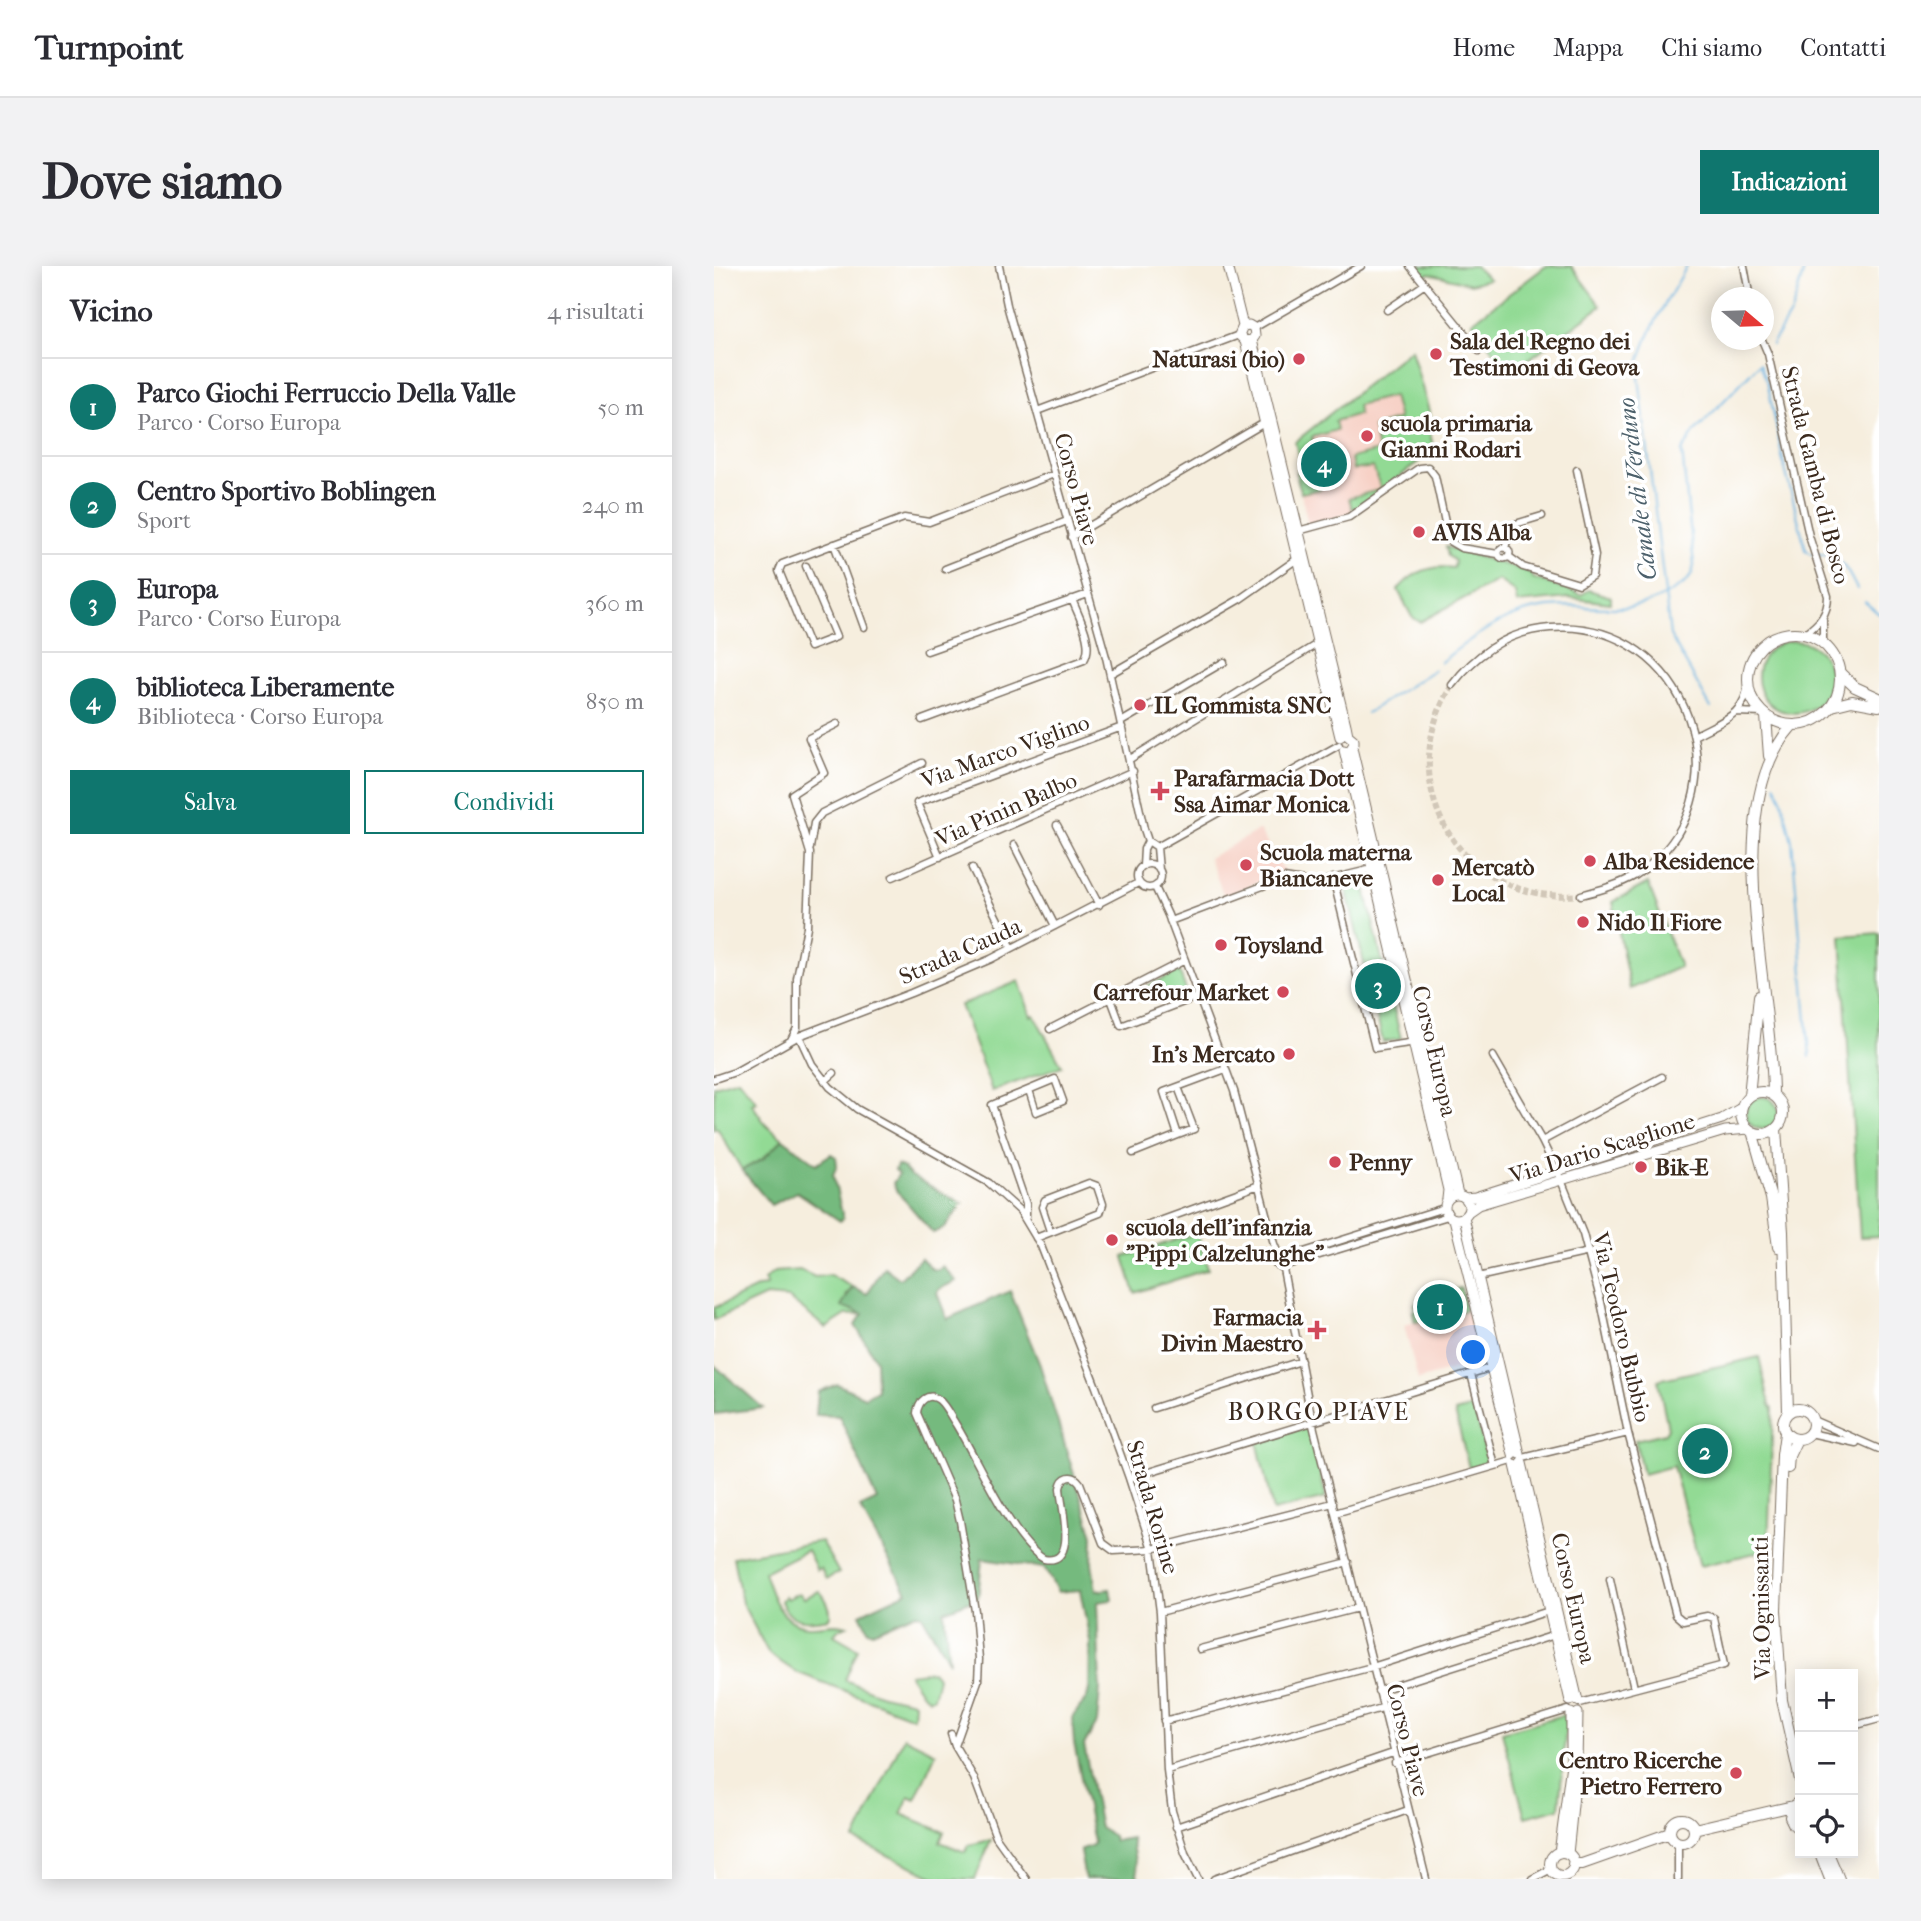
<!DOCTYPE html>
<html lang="it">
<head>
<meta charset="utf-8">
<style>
	body { margin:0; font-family:"IM FELL French Canon",serif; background:#f2f2f3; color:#2b2b33 }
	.controls { position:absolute; right:21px; bottom:21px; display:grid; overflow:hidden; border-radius:0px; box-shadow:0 4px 18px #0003 }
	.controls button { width:63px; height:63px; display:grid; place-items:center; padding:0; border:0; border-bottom:2px solid #e1e1e2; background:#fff; color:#2b2b33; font:35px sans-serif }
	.compass { position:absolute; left:997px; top:21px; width:63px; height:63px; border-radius:50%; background:#fff; box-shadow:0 4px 18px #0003; rotate:109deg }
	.you { position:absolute; left:760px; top:1087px; width:24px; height:24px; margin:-18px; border:5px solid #fff; border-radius:50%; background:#1a73e8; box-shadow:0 0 0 10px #1a73e833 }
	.badge { display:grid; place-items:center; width:46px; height:46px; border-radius:50%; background:#0f766e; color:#fff; font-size:23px; font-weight:700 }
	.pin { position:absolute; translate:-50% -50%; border:4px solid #fff; box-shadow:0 2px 7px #0006 }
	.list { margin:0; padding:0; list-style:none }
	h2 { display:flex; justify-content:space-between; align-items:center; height:91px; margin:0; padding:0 28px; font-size:30px }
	h2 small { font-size:23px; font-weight:400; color:#7c7c81 }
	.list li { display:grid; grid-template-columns:46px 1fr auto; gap:21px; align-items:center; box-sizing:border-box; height:98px; padding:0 28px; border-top:2px solid #e1e1e2 }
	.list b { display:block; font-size:26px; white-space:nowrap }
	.list p { margin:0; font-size:23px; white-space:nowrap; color:#7c7c81 }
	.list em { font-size:23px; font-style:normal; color:#7c7c81 }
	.actions { display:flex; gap:14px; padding:21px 28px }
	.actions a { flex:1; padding:16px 0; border:2px solid #0f766e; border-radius:0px; text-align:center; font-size:24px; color:#0f766e }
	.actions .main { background:#0f766e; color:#fff }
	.icon { flex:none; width:38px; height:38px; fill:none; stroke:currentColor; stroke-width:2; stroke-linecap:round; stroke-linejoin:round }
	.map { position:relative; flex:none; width:1165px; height:1613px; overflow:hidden; border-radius:0px }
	header { display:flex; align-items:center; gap:42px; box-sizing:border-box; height:98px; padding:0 35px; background:#fff; border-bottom:2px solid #e1e1e2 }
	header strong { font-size:33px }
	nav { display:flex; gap:38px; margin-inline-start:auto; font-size:24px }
	.intro { display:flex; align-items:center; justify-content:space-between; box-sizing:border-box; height:168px; padding:0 42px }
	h1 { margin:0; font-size:49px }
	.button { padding:18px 32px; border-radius:0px; background:#0f766e; color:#fff; font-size:24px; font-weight:700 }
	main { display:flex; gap:42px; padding:0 42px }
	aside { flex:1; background:#fff; border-radius:0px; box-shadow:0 4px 18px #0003 }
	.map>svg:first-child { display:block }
	.built { fill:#f7d1c6 }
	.green { fill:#92da94; stroke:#668259; stroke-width:2 }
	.forest { fill:#75ba7e; stroke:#58724e; stroke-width:2 }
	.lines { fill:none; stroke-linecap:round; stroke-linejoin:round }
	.stream { stroke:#66b0de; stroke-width:2 }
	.minor-tunnel { stroke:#d1c7b8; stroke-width:6; stroke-dasharray:6 3; stroke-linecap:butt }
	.minor-casing { stroke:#7c6f61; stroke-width:9 }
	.secondary-casing { stroke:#7c6f61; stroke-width:11 }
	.primary-casing { stroke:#7c6f61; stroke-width:12 }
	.trunk-casing { stroke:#7c6f61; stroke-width:12 }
	.minor { stroke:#fff; stroke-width:6 }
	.secondary { stroke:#fff; stroke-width:9 }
	.primary { stroke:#fff; stroke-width:10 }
	.trunk { stroke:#fff; stroke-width:10 }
	.poi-dot { fill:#d1495b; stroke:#fff; stroke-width:2.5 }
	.labels { text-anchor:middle; stroke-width:7; stroke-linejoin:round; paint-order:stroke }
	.poi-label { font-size:23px; font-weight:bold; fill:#3b2a1e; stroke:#fff; text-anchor:start }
	.street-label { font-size:23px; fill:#3b2a1e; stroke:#fff }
	.water-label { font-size:24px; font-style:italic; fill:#4c606b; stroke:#fff }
	.neighbourhood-label { font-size:24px; letter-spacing:2px; fill:#3b2a1e; stroke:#fff }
</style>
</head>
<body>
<header>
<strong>Turnpoint</strong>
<nav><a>Home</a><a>Mappa</a><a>Chi siamo</a><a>Contatti</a></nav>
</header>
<div class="intro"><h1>Dove siamo</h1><a class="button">Indicazioni</a></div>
<main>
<aside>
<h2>Vicino<small>4 risultati</small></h2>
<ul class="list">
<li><span class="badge">1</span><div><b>Parco Giochi Ferruccio Della Valle</b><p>Parco · Corso Europa</p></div><em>50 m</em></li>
<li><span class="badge">2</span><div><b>Centro Sportivo Boblingen</b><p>Sport</p></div><em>240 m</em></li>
<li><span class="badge">3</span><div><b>Europa</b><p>Parco · Corso Europa</p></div><em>360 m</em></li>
<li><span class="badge">4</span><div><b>biblioteca Liberamente</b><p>Biblioteca · Corso Europa</p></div><em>850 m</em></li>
</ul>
<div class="actions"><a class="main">Salva</a><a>Condividi</a></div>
</aside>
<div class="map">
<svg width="1165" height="1613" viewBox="0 0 1165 1613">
	<rect width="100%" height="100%" fill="#fff"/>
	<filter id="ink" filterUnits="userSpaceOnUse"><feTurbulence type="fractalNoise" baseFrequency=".0143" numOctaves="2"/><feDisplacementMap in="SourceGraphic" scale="14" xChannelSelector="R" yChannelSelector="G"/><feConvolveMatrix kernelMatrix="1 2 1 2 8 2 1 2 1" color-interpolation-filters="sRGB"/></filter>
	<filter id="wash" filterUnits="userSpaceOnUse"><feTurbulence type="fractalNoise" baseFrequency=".00686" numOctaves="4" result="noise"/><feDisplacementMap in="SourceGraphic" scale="28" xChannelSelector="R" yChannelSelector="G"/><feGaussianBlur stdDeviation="1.57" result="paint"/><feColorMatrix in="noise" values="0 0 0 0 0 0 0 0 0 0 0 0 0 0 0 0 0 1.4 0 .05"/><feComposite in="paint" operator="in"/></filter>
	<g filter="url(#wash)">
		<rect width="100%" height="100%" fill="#f6eede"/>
		<!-- built -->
		<path class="built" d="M697 83 717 152 714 159 720 184 636 248 594 258 582 206 588 204 581 176Z
			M545 564 570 605 510 630 495 592Z
			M752 1044 757 1048 769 1095 704 1114 690 1059 714 1053 717 1048 723 1051Z"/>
		<!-- green -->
		<path class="green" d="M701 0H761L775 13 757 18 715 7 711 11Z
			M832 0H857L887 40 796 107 758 56Z
			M697 83 717 152 714 159 720 184 646 241 638 243 635 232 665 224 666 220 659 201 639 204 637 192 664 185 659 161 685 153 679 130 643 139 645 148 621 155 623 164 598 171 607 223 587 227 582 206 588 204 581 176Z
			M732 281 816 306 819 312 867 329 875 324 897 331V337L855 332 803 337 801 326 784 314 706 356 698 351 684 324C698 306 717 299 740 302L741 295 734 290Z
			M1044 411a36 36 0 1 1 72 0a36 36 0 1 1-72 0Z
			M648 610 687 773 669 776 630 614Z
			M934 617 966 701 916 723 899 636Z
			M1165 667V970L1146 971 1127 670Z
			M465 705 474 729C452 740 442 733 420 726Z
			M305 715 317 750 320 749 348 800 278 825 246 739Z
			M24 813 43 836 38 838 52 859 69 873 49 893 28 904 3 862 0 863V820Z
			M1032 847a16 16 0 1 1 32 0a16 16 0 1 1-32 0Z
			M483 967 494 1003 421 1027 410 991Z
			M86 1004 101 1011 116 1009 139 1021 132 1029 149 1048 132 1049 112 1062 74 1032 52 1030 0 1054V1042L45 1021 53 1020 50 1014 60 1006Z
			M747 1022 752 1044 723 1051 717 1048 714 1053 701 1056 699 1045 702 1044 701 1038 709 1032Z
			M1045 1091 1056 1139 1059 1142 1054 1284 986 1300 959 1200 929 1208 921 1174 951 1167 954 1162 944 1114Z
			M760 1141 774 1197 755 1202 741 1146Z
			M595 1159 612 1232 559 1245 543 1175Z
			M107 1275 125 1307 112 1313 107 1302 103 1304 93 1284 50 1306C57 1328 66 1358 94 1360 108 1361 119 1355 133 1360L125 1363 120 1369 144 1383 131 1414 168 1429 200 1436 199 1451 82 1406 55 1388 28 1337 19 1291Z
			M105 1325C111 1330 119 1345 115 1352 94 1356 75 1358 67 1335L71 1330 73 1333 85 1327 90 1332Z
			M218 1405 224 1412 219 1432 215 1433 208 1428 195 1408Z
			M849 1449 852 1460 845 1542 811 1551 788 1466Z
			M190 1471 222 1487 201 1533 195 1530 187 1548 230 1566 226 1576 251 1586 255 1579 277 1574 261 1613H225L141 1574Z"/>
		<!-- forest -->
		<path class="forest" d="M69 873 102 898 117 888 122 891 123 899 119 909 129 952 126 955 83 926 57 939 28 904 49 893Z
			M183 899 189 901 196 909 248 938 230 962 219 967 182 924 179 917 185 908 181 904Z
			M207 992 218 1003 224 1004 228 1000 242 1015 225 1023 223 1027 233 1053 296 1025 326 1099 379 1270 378 1297 382 1325 396 1323 398 1334 383 1336 386 1422 383 1457 370 1479 386 1562 399 1570 400 1575 417 1572 424 1613H371L366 1586 368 1583 379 1579 380 1576 360 1477 358 1452 373 1431 375 1423 376 1375 366 1324 344 1326 330 1302 268 1293 264 1332 230 1345 235 1396 208 1349 202 1347 159 1366 154 1364 146 1348 193 1326 146 1242 163 1234 125 1150 102 1149 104 1126 123 1118 151 1131 163 1124 162 1094 141 1059 149 1048 127 1040 139 1021 153 1028 170 1001 186 1013Z
			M0 1099 49 1142 0 1148Z"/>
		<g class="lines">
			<!-- stream -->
			<path class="stream" d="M973 0C955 33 931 66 924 103L956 369 997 442
				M1058 78 1078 45 1091 0
				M1151 336 1165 348
				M727 396C754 374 786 351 821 343 873 333 910 357 962 323 973 316 978 312 980 299L968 185 981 165 1046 97 1054 119 1069 195 1092 284C1099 291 1105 287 1113 289 1129 292 1136 310 1143 323
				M653 447 720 404
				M1061 518 1067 531 1078 575 1096 791"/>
		</g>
	</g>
	<g filter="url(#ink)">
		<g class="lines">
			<!-- minor-tunnel -->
			<path class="minor-tunnel" d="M738 419C675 520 748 641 867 629"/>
			<!-- minor casing -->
			<g class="minor-casing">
				<path id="minor" d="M285 0 293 39 392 391 430 563 434 575 443 581 445 604
					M696 0 765 85
					M1030 0 1036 32
					M673 44 711 18
					M540 62 647 0
					M1048 74 1054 88 1095 270 1114 330C1114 349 1105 357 1091 368
					M323 145 525 69
					M584 265 635 251 705 202 714 201 721 210 735 275 747 282 784 288
					M357 271 552 156
					M120 278 150 361
					M784.5 287a5.5 5.5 0 1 1 11 0a5.5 5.5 0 1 1-11 0Z
					M791 282 798 259 828 250
					M794 290 809 301 865 318 878 310 881 289 863 204
					M92 300 122 371 96 381 65 305 68 298 190 252 215 256 340 208
					M231 303 353 255
					M1109 353V377
					M213 385 374 328
					M396 408 526 333 583 293
					M738 419C763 387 794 365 836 362 974 350 1039 533 922 609 905 619 886 624 867 629
					M1022 446 1048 447
					M208 454 370 394C381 377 364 350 358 333
					M407 456 510 396
					M980 470C1007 455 1032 450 1034 416
					M416 493 603 378
					M343 559 385 639
					M300 579 341 660
					M443 581 625 479
					M96 582 100 557 108 547 208 497
					M226 591 203 537 408 461
					M423 610a12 12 0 1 1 24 0a12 12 0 1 1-24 0Z
					M429 600 430 583 434 575
					M258 602 298 682
					M179 611 419 505
					M619 612 661 782 695 777
					M441 621 454 649 520 825 560 978 565 990 562 998 569 1003 598 1155 712 1613
					M456 655 570 612 601 617 658 603
					M397 733 407 760 485 730
					M336 763 471 694
					M85 770 98 798 116 821 143 843 275 917 306 945 327 980 382 1121 415 1212 438 1283 446 1346 453 1504 458 1545 471 1587 484 1613
					M77 774 83 762V712L93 661 96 587 78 528 110 507 95 472 123 458
					M779 790 828 875 847 914 869 968 887 1036 914 1167 962 1349 969 1355 993 1350 1000 1352 1010 1399 866 1437
					M0 813 21 806 85 770 197 727 277 693 424 617
					M111 815 120 807
					M464 821 480 863 464 869 450 826 509 804 511 803
					M828 875 948 811
					M419 887 464 869
					M312 951V938L278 839 341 813 349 835 322 846 315 824
					M432 960 545 919
					M322 972 386 947 389 938 383 920 375 917 331 934 328 941 336 965
					M565 990 574 991 730 942
					M576 998 734 950
					M764 1011 875 986
					M757 1108 781 1200
					M440 1142 587 1095
					M1099 1154 1165 1183
					M1096 1167 1142 1177
					M809 1192 914 1167
					M415 1212 779 1101
					M621 1247 798 1195
					M896 1313 920 1422
					M446 1346 634 1296
					M486 1383 644 1342
					M664 1425 841 1369
					M450 1455 658 1401 835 1345
					M1139 1460 1165 1453
					M237 1468 241 1480 260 1512 282 1571 312 1613
					M1083 1474 1086 1473
					M241 1480 264 1415 265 1393 261 1345 246 1255 241 1234 203 1147C204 1136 214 1125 225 1134 232 1140 236 1150 241 1157 262 1190 298 1275 330 1293 365 1300 347 1240 346 1222 348 1210 359 1207 366 1217L389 1277 400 1285 438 1283 619 1237
					M681 1497 854 1444
					M453 1504 668 1442
					M462 1561 679 1487
					M964 1577V1613
					M500 1613 694 1544
					M818 1613 837 1603"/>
			</g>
			<!-- secondary casing -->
			<g class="secondary-casing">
				<path id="secondary" d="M514 0 529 60
					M538 74 632 459 634 469 640 474V478L636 484
					M531 75 538 74 541 70 540 62 535 59 529 60 525 69 531 75 626 471
					M638 482 744 928
					M630 484 734 924 733 933
					M731 941a12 12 0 1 1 24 0a12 12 0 1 1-24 0Z
					M751 932 761 931 1008 853 1027 842
					M754 946 764 939 1011 865 1035 863
					M750 951 806 1188
					M740 953 799 1189
					M808 1197 864 1435
					M801 1199 856 1435
					M845 1587 857 1498V1447
					M854 1588 863 1499 864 1447"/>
			</g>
			<!-- primary casing -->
			<g class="primary-casing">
				<path id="primary" d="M1034 413a46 46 0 1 1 92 0a46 46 0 1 1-92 0Z
					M1052 450 1055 490
					M1027 847a21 21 0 1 1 42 0a21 21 0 1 1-42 0Z
					M1059 828C1059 727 1004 541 1078 460
					M1035 830 1045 730
					M1062 863 1069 966 1074 1146
					M1038 865 1057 932 1064 981
					M1069 1158a15 15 0 1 1 30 0a15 15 0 1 1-30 0Z
					M1071 1167 1068 1189 1062 1344 1068 1434 1086 1514
					M1074 1202 1075 1190 1083 1173
					M1086 1535 1079 1540 1076 1551 1080 1559 1086 1563
					M956 1565a12 12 0 1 1 24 0a12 12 0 1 1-24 0Z
					M980 1563 1079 1540
					M836 1598a12 12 0 1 1 24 0a12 12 0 1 1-24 0Z
					M1106 1587 1116 1613
					M1114 1587 1125 1613
					M859 1598H868L956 1567"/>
			</g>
			<!-- trunk casing -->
			<g class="trunk-casing">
				<path id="trunk" d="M1126 407 1141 421 1165 432
					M1118 440 1138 435 1165 440"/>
			</g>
			<!-- minor -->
			<use href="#minor" class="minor"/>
			<!-- secondary -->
			<use href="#secondary" class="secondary"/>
			<!-- primary -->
			<use href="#primary" class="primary"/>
			<!-- trunk -->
			<use href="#trunk" class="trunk"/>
		</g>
	</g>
	<!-- markers -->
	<g class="poi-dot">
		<circle cx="722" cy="88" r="7"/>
		<circle cx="585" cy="93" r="7"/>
		<circle cx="653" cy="170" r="7"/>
		<circle cx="705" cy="266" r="7"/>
		<circle cx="426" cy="439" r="7"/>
		<path d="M442.5 514.5h7v7h7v7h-7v7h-7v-7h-7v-7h7z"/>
		<circle cx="876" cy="595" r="7"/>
		<circle cx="532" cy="599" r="7"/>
		<circle cx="724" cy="614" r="7"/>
		<circle cx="869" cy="656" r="7"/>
		<circle cx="507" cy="679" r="7"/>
		<circle cx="569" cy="726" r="7"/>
		<circle cx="575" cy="788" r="7"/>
		<circle cx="621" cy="896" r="7"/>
		<circle cx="927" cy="901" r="7"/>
		<circle cx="398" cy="974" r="7"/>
		<path d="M599.5 1053.5h7v7h7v7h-7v7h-7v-7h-7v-7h7z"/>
		<circle cx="1022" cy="1507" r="7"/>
	</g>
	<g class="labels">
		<!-- poi labels -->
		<g class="poi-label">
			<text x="736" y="83">Sala del Regno dei<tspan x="736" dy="26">Testimoni di Geova</tspan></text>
			<text x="571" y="101" text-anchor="end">Naturasi (bio)</text>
			<text x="667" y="165">scuola primaria<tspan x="667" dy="26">Gianni Rodari</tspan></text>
			<text x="719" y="274">AVIS Alba</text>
			<text x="440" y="447">IL Gommista SNC</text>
			<text x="460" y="520">Parafarmacia Dott<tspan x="460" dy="26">Ssa Aimar Monica</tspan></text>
			<text x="546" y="594">Scuola materna<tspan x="546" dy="26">Biancaneve</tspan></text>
			<text x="890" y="603">Alba Residence</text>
			<text x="738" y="609">Mercatò<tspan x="738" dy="26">Local</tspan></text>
			<text x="883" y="664">Nido Il Fiore</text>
			<text x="521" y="687">Toysland</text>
			<text x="555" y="734" text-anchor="end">Carrefour Market</text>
			<text x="561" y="796" text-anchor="end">In's Mercato</text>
			<text x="635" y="904">Penny</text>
			<text x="941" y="909">Bik-E</text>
			<text x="412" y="969">scuola dell'infanzia<tspan x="412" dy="26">"Pippi Calzelunghe"</tspan></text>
			<text x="589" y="1059" text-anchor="end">Farmacia<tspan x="589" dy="26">Divin Maestro</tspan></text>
			<text x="1008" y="1502" text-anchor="end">Centro Ricerche<tspan x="1008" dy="26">Pietro Ferrero</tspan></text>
		</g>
		<!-- street labels -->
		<g class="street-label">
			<text transform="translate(1102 209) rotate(76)" y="8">Strada Gamba di Bosco</text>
			<text transform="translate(363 223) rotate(75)" y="8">Corso Piave</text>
			<text transform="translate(291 485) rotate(-20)" y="8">Via Marco Viglino</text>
			<text transform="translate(292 543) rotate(-24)" y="8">Via Pinin Balbo</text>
			<text transform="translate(246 685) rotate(-24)" y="8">Strada Cauda</text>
			<text transform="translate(721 785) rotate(77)" y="8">Corso Europa</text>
			<text transform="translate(888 882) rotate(-17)" y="8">Via Dario Scaglione</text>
			<text transform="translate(908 1061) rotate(77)" y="8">Via Teodoro Bubbio</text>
			<text transform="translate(439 1241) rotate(74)" y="8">Strada Rorine</text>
			<text transform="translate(860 1332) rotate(77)" y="8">Corso Europa</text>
			<text transform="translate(1047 1342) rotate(-91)" y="8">Via Ognissanti</text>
			<text transform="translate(694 1474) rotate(76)" y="8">Corso Piave</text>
		</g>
		<!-- water labels -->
		<g class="water-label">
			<text transform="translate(923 223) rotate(-97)" y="8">Canale di Verduno</text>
		</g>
		<!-- neighbourhood labels -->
		<g class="neighbourhood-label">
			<text x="605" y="1154">BORGO PIAVE</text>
		</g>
	</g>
</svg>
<div class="controls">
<button>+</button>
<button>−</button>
<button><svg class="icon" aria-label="locate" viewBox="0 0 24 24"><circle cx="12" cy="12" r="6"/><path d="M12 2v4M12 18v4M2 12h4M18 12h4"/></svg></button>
</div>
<svg class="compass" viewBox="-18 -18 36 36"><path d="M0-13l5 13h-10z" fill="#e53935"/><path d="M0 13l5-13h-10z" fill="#7c7c81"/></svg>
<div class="you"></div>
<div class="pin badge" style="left:726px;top:1041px">1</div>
<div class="pin badge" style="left:991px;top:1185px">2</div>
<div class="pin badge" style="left:664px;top:720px">3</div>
<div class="pin badge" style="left:610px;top:198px">4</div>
</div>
</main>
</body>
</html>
